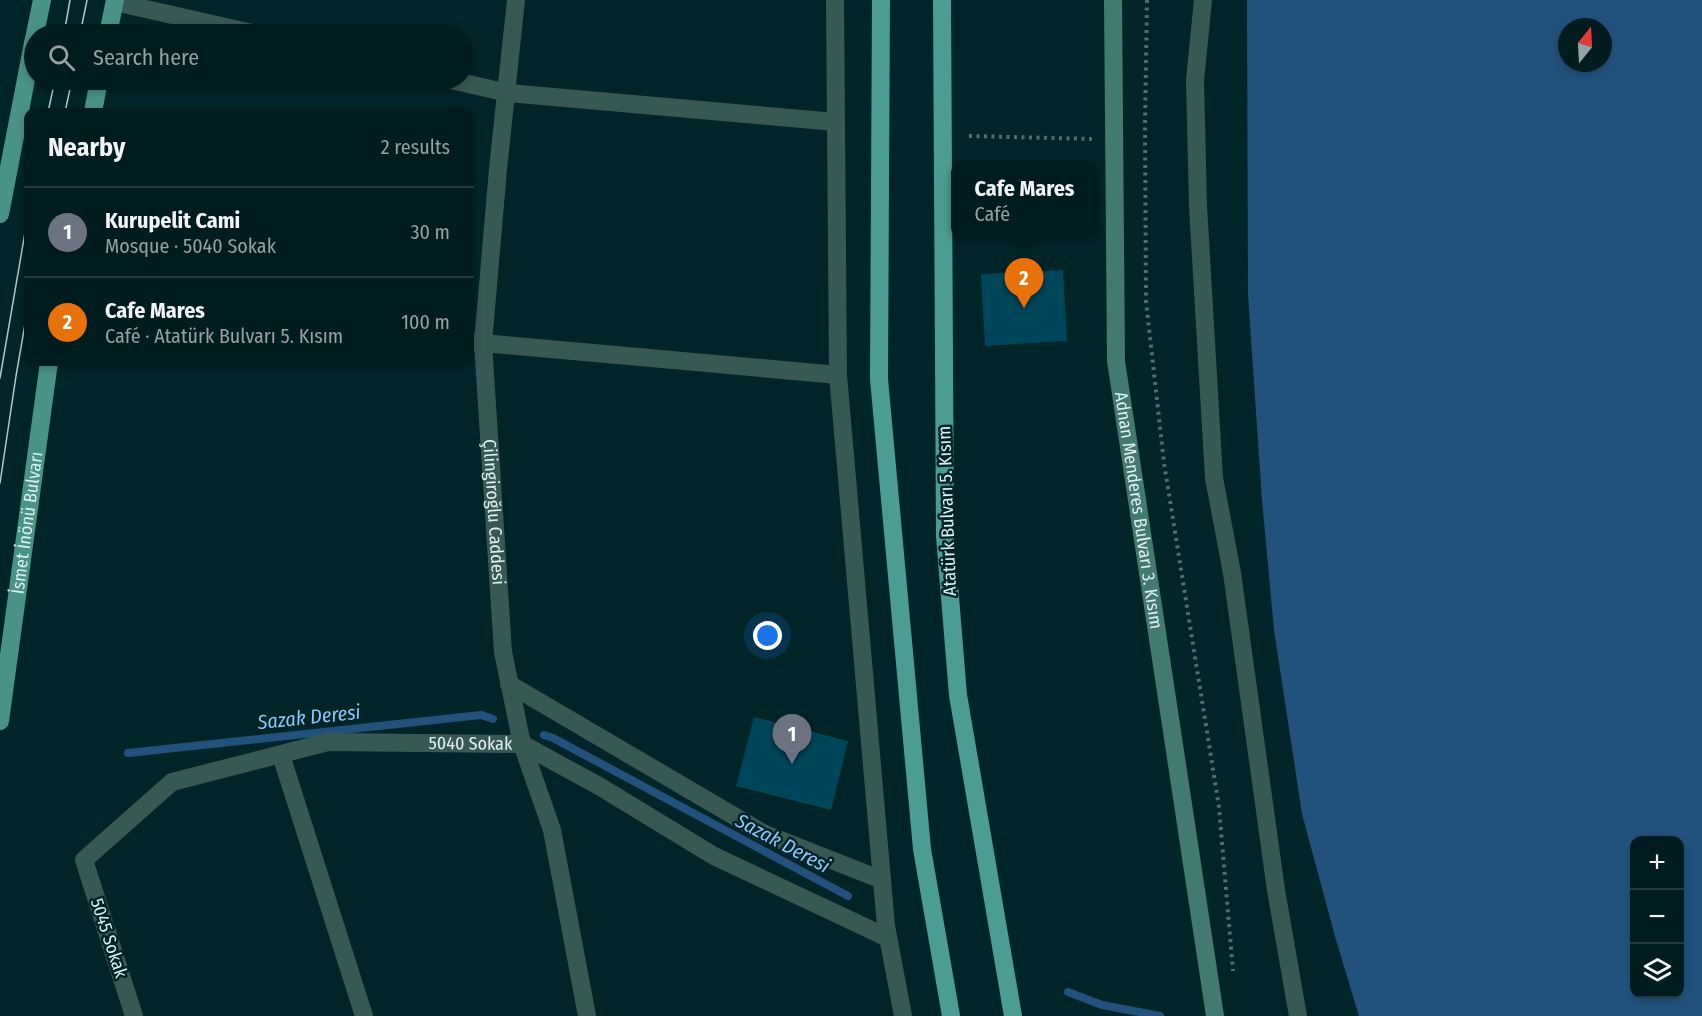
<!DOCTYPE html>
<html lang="en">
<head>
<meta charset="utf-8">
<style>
	body { margin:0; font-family:"Fira Sans Condensed",sans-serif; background:#0a2527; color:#f1f3f6 }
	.controls { position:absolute; right:18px; bottom:18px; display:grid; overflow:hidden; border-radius:12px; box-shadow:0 3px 9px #0003 }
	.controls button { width:54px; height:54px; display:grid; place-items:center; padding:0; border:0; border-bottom:2px solid #223a3c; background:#001c1e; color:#f1f3f6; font:30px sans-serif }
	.compass { position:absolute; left:1558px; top:18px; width:54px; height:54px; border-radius:50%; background:#001c1e; box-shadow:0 3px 9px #0003; rotate:18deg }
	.you { position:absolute; left:768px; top:636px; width:21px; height:21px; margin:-15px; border:4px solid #fff; border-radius:50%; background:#1a73e8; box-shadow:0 0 0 9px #1a73e833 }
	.badge { display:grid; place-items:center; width:39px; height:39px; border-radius:50%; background:#d99af8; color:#fff; font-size:20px; font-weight:700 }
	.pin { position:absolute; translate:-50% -50px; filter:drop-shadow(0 2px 3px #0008) }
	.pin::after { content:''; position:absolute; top:32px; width:21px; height:18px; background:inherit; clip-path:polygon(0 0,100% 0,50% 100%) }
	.popup { position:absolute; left:951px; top:161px; width:147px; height:78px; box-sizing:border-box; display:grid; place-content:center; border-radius:12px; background:#001c1e; filter:drop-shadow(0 2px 4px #0005); font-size:20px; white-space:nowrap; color:#95a1a4 }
	.popup b { font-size:22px; color:#f1f3f6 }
	.popup::after { content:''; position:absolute; left:50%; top:100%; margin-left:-12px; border:12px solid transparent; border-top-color:#001c1e }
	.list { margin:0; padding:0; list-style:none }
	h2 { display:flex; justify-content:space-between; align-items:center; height:78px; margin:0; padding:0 24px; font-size:26px }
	h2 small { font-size:20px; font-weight:400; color:#95a1a4 }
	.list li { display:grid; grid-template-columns:39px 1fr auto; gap:18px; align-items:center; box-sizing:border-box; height:90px; padding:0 24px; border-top:2px solid #223a3c }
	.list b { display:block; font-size:22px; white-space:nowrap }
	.list p { margin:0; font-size:20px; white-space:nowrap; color:#95a1a4 }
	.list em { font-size:20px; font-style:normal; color:#95a1a4 }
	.icon { flex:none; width:33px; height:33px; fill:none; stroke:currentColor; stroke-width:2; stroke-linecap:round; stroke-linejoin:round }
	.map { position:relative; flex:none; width:1702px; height:1016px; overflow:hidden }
	.search { position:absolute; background:#001c1e; box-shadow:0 3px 9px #0003; left:24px; top:24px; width:450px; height:66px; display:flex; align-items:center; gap:15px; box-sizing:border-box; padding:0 21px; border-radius:33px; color:#95a1a4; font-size:22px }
	.panel { position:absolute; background:#001c1e; box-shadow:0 3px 9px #0003; left:24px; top:108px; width:450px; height:258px; border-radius:12px }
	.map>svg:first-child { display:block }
	.water { fill:#22527c; fill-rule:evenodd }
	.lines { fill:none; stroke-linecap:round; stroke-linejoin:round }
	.stream { stroke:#22527c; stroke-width:8 }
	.building { fill:#00465b }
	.path { stroke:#4f6e71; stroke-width:4; stroke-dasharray:3 4.5; stroke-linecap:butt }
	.pedestrian { stroke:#385853; stroke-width:18 }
	.minor { stroke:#385853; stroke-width:18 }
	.tertiary { stroke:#385853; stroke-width:18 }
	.secondary { stroke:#427970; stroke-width:18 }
	.primary { stroke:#499287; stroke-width:18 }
	.trunk { stroke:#4c9d91; stroke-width:18 }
	.tram { stroke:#b0c7ca; stroke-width:1.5 }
	.labels { text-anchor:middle; stroke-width:5; stroke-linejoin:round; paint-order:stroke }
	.street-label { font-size:18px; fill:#ddf1f3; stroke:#002528 }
	.water-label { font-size:20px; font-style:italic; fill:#8fc6fb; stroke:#002528 }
</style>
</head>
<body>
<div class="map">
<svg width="1702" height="1016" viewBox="0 0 1702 1016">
	<rect width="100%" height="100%" fill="#002528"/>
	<!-- water -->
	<path class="water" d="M1247 0H1702V1016H1359L1336 940 1302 814 1274 630 1262 500 1248 295ZM1567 27H1603V63H1567ZM1634 840H1680V994H1634Z"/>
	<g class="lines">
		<!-- stream -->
		<path class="stream" d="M544 735 553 738 848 896
			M128 753 481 715 493 719
			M1068 992 1102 1005 1160 1016"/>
	</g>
	<!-- building -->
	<path class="building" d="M1063 270 1067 341 985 346 981 274Z
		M754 717 848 741 831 810 736 786Z"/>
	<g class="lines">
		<!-- path -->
		<path class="path" d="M1147 0 1145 125 1146 301 1164 463 1219 807 1233 971
			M969 136 1094 139"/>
		<!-- pedestrian -->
		<path class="pedestrian" d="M1203 0 1195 80 1198 206 1214 478 1232 573 1276 890 1298 1016"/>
		<!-- minor -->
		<g class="minor">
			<path d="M115 2 256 34"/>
			<path d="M451 80 508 93 836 122"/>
			<path d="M470 341 483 343 838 375"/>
			<path d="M509 684 763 833 882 880"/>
			<path d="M281 755 364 1016"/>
			<path id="s1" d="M134 1016 84 860 172 782 328 742 522 744 599 786 714 856 888 938"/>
		</g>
		<!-- tertiary -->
		<g class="tertiary">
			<path id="s2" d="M516 0 498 169 483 343 503 652 522 744 552 830 587 1016"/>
			<path d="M835 0 838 375 886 926 903 1016"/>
		</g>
		<!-- secondary -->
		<path class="secondary" id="s3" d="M1113 0 1116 361 1215 1016"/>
		<!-- primary -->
		<g class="primary">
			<path d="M35 34 42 0"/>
			<path d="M108 34 115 0"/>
			<path d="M93 112 99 80"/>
			<path d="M0 214 34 38"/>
			<path id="s4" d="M0 721 49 362"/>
		</g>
		<!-- trunk -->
		<path class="trunk" d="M881 0 879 379 922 849 951 1016
			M942 0 945 536 958 695 1013 1016"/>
		<!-- tram -->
		<path class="tram" d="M64 34 70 0
			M80 34 87 0
			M48 112 55 80
			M65 112 72 80
			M0 378 28 215
			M0 483 16 376 28 307"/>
	</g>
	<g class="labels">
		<!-- street labels -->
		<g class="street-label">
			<text dy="6" stroke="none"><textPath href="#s3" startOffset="512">Adnan Menderes Bulvarı 3. Kısım</textPath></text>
			<text transform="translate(947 511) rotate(-92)" y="6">Atatürk Bulvarı 5. Kısım</text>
			<text dy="6" stroke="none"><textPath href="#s2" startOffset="514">Çilingiroğlu Caddesi</textPath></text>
			<text dy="6" stroke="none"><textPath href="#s4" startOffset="200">İsmet İnönü Bulvarı</textPath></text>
			<text dy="6" stroke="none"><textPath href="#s1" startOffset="585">5040 Sokak</textPath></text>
			<text transform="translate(109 938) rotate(72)" y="6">5045 Sokak</text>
		</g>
		<!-- water labels -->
		<g class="water-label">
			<text transform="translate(309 717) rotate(-6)" y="7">Sazak Deresi</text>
			<text transform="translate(783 843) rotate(28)" y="7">Sazak Deresi</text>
		</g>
	</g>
</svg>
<div class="controls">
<button>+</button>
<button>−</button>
<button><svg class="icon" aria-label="layers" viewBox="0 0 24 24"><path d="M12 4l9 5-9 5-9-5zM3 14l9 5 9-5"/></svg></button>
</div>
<svg class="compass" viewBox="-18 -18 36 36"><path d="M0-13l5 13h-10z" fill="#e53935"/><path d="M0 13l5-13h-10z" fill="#95a1a4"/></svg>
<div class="you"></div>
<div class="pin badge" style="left:792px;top:764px;background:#6b7280">1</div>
<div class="pin badge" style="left:1024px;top:308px;background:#e8710a">2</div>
<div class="popup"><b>Cafe Mares</b>Café</div>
<div class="search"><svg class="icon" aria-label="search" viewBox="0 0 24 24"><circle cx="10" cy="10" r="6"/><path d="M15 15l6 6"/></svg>Search here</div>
<section class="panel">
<h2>Nearby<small>2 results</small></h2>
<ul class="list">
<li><span class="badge" style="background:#6b7280">1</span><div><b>Kurupelit Cami</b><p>Mosque · 5040 Sokak</p></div><em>30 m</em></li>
<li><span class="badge" style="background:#e8710a">2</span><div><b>Cafe Mares</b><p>Café · Atatürk Bulvarı 5. Kısım</p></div><em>100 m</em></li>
</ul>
</section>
</div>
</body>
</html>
